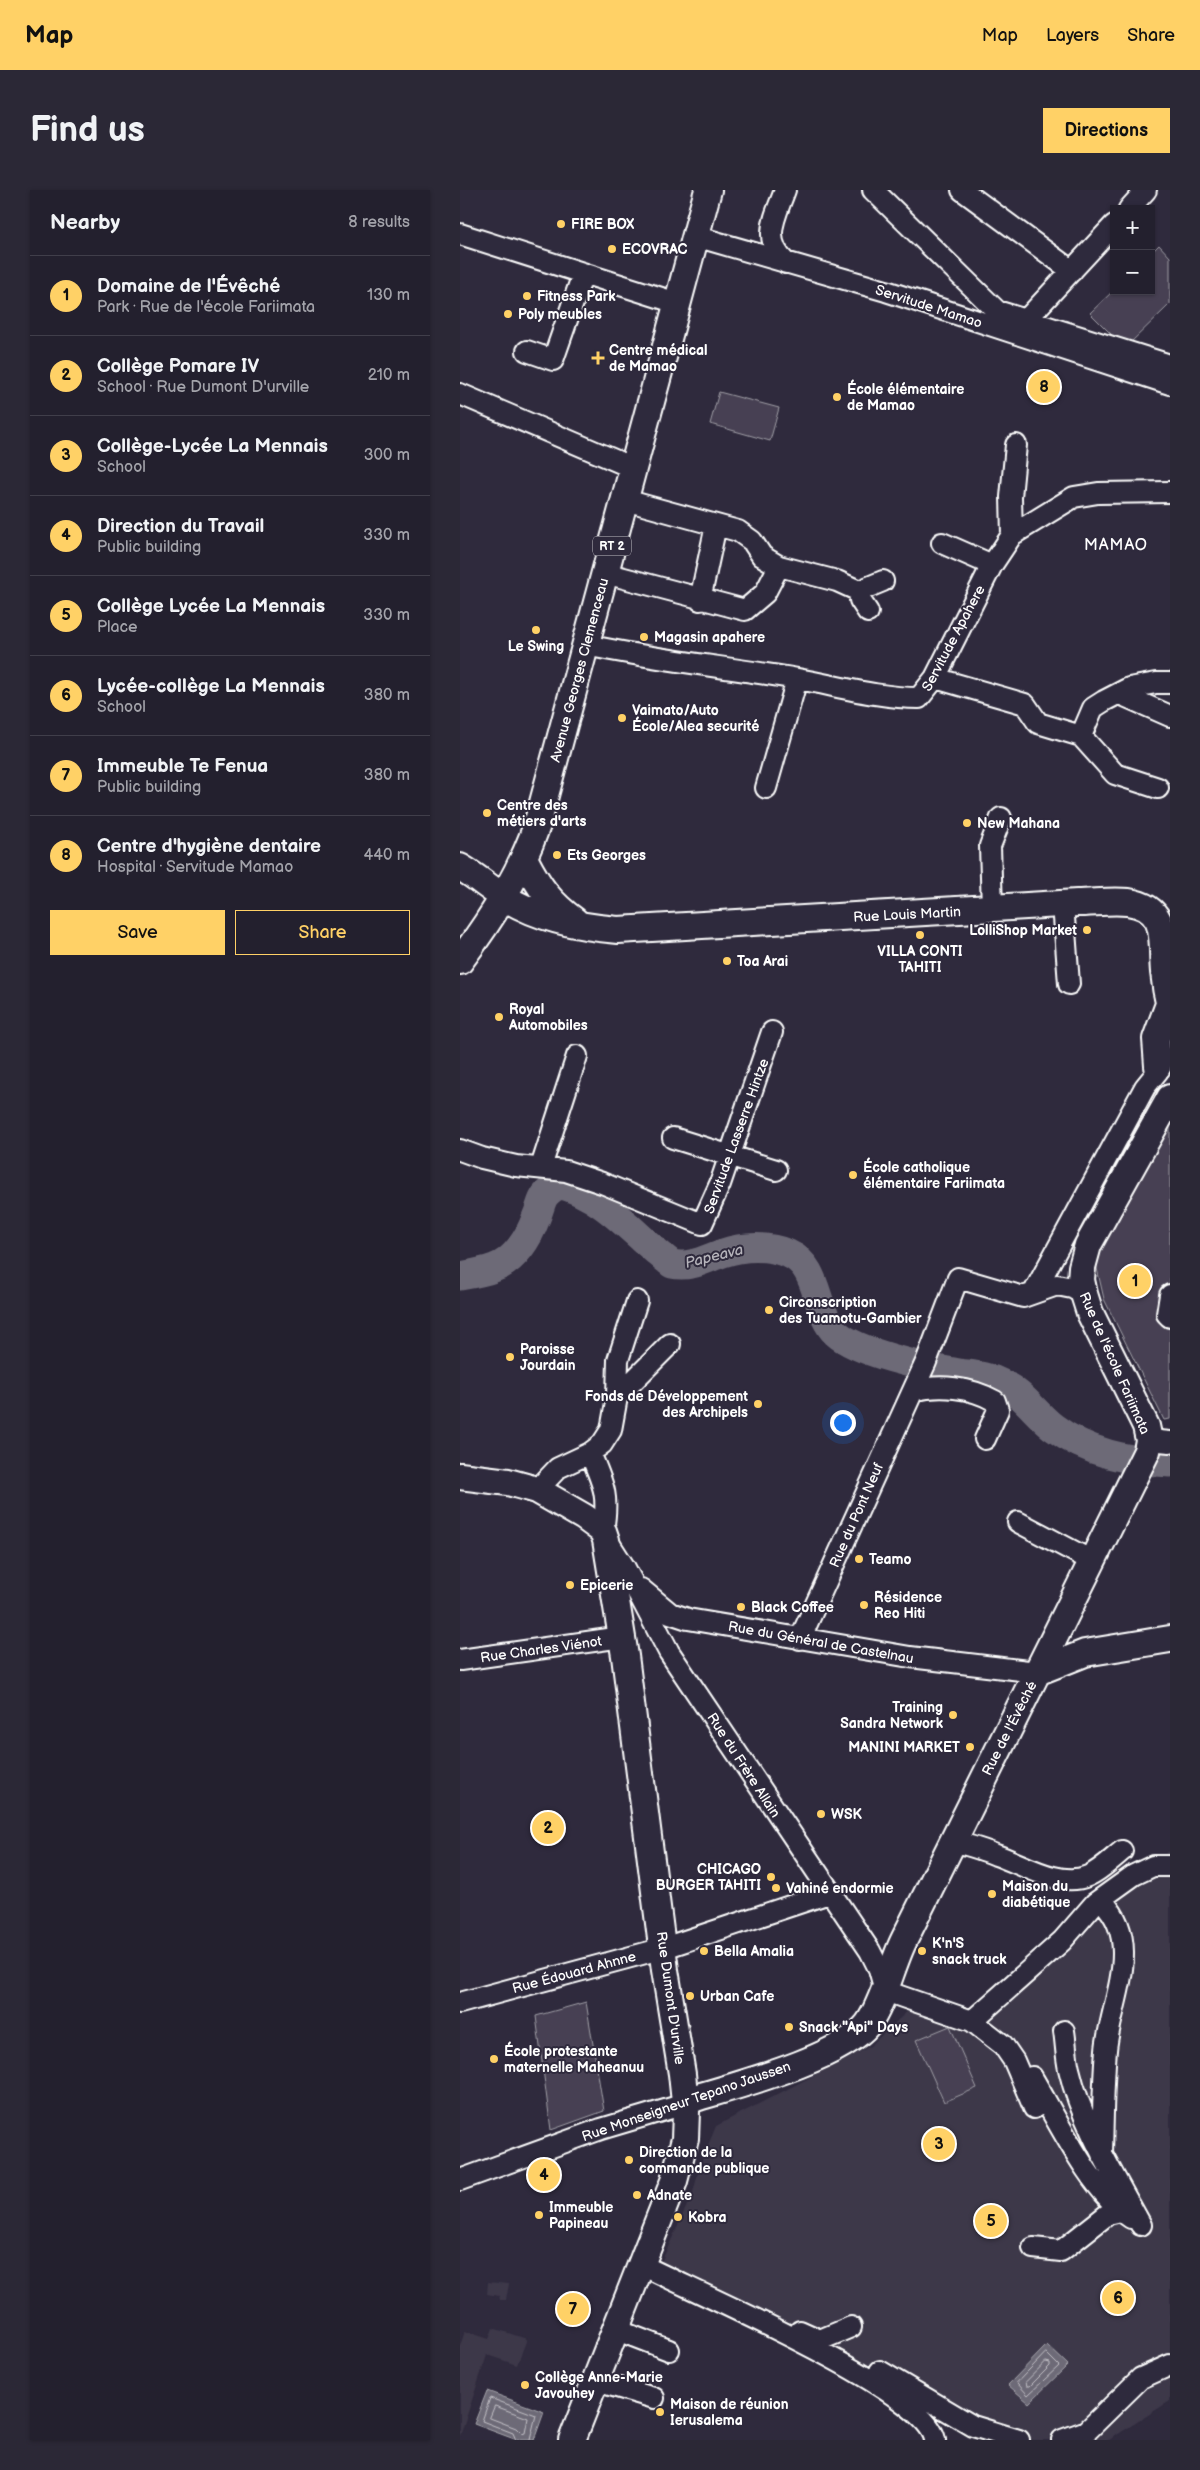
<!DOCTYPE html>
<html lang="en">
<head>
<meta charset="utf-8">
<style>
	body { margin:0; font-family:"Balsamiq Sans",sans-serif; background:#2b2836; color:#f1f3f6 }
	.controls { position:absolute; right:15px; top:15px; display:grid; overflow:hidden; border-radius:0px; box-shadow:0 1px 4px #0004 }
	.controls button { width:45px; height:45px; display:grid; place-items:center; padding:0; border:0; border-bottom:1px solid #403e4a; background:#23202e; color:#f1f3f6; font:25px sans-serif }
	.you { position:absolute; left:382px; top:1232px; width:18px; height:18px; margin:-12px; border:4px solid #fff; border-radius:50%; background:#1a73e8; box-shadow:0 0 0 8px #1a73e833 }
	.badge { display:grid; place-items:center; width:32px; height:32px; border-radius:50%; background:#ffd166; color:#111; font-size:16px; font-weight:700 }
	.pin { position:absolute; translate:-50% -50%; border:2px solid #fff; box-shadow:0 1px 5px #0006 }
	.list { margin:0; padding:0; list-style:none }
	h2 { display:flex; justify-content:space-between; align-items:center; height:65px; margin:0; padding:0 20px; font-size:21px }
	h2 small { font-size:16px; font-weight:400; color:#a3a3aa }
	.list li { display:grid; grid-template-columns:32px 1fr auto; gap:15px; align-items:center; box-sizing:border-box; height:80px; padding:0 20px; border-top:1px solid #403e4a }
	.list b { display:block; font-size:19px; white-space:nowrap }
	.list p { margin:0; font-size:16px; white-space:nowrap; color:#a3a3aa }
	.list em { font-size:16px; font-style:normal; color:#a3a3aa }
	.actions { display:flex; gap:10px; padding:15px 20px }
	.actions a { flex:1; padding:11px 0; border:1px solid #ffd166; border-radius:0px; text-align:center; font-size:18px; color:#ffd166 }
	.actions .main { background:#ffd166; color:#111 }
	.map { position:relative; flex:none; width:710px; height:2250px; overflow:hidden; border-radius:0px }
	header { display:flex; align-items:center; gap:30px; box-sizing:border-box; height:70px; padding:0 25px; background:#ffd166; color:#111 }
	header strong { font-size:24px }
	nav { display:flex; gap:28px; margin-inline-start:auto; font-size:18px }
	.intro { display:flex; align-items:center; justify-content:space-between; box-sizing:border-box; height:120px; padding:0 30px }
	h1 { margin:0; font-size:35px }
	.button { padding:12px 22px; border-radius:0px; background:#ffd166; color:#111; font-size:18px; font-weight:700 }
	main { display:flex; gap:30px; padding:0 30px }
	aside { flex:1; background:#23202e; border-radius:0px; box-shadow:0 1px 4px #0004 }
	.map>svg:first-child { display:block }
	.built { fill:#3c3749 }
	.green { fill:#464152; stroke:#a2a0a8 }
	.water { fill:#6d6a77; stroke:#a7a6ad }
	.lines { fill:none; stroke-linecap:round; stroke-linejoin:round }
	.shore { stroke:#c5c3c9; stroke-width:1 }
	.river { stroke:#6d6a77; stroke-width:29 }
	.minor-casing { stroke:#fff; stroke-width:24 }
	.major-casing { stroke:#fff; stroke-width:30 }
	.minor { stroke:#2f2a3d; stroke-width:20 }
	.major { stroke:#2f2a3d; stroke-width:26 }
	.poi-dot { fill:#ffd166; stroke:#2f2a3d; stroke-width:2 }
	.labels { text-anchor:middle; stroke-width:4; stroke-linejoin:round; paint-order:stroke }
	.shield { fill:#2f2a3d; stroke:#c1bfc5; stroke-width:1 }
	.shield-label { font-size:12px; font-weight:bold; fill:#fff }
	.poi-label { font-size:14px; font-weight:bold; fill:#fff; stroke:#2f2a3d; text-anchor:start }
	.street-label { font-size:14px; fill:#fff; stroke:#2f2a3d }
	.water-label { font-size:15px; font-style:italic; fill:#b6b4bb; stroke:#2f2a3d }
	.quarter-label { font-size:16px; letter-spacing:1px; fill:#fff; stroke:#2f2a3d }
</style>
</head>
<body>
<header>
<strong>Map</strong>
<nav><a>Map</a><a>Layers</a><a>Share</a></nav>
</header>
<div class="intro"><h1>Find us</h1><a class="button">Directions</a></div>
<main>
<aside>
<h2>Nearby<small>8 results</small></h2>
<ul class="list">
<li><span class="badge">1</span><div><b>Domaine de l'Évêché</b><p>Park · Rue de l'école Fariimata</p></div><em>130 m</em></li>
<li><span class="badge">2</span><div><b>Collège Pomare IV</b><p>School · Rue Dumont D'urville</p></div><em>210 m</em></li>
<li><span class="badge">3</span><div><b>Collège-Lycée La Mennais</b><p>School</p></div><em>300 m</em></li>
<li><span class="badge">4</span><div><b>Direction du Travail</b><p>Public building</p></div><em>330 m</em></li>
<li><span class="badge">5</span><div><b>Collège Lycée La Mennais</b><p>Place</p></div><em>330 m</em></li>
<li><span class="badge">6</span><div><b>Lycée-collège La Mennais</b><p>School</p></div><em>380 m</em></li>
<li><span class="badge">7</span><div><b>Immeuble Te Fenua</b><p>Public building</p></div><em>380 m</em></li>
<li><span class="badge">8</span><div><b>Centre d'hygiène dentaire</b><p>Hospital · Servitude Mamao</p></div><em>440 m</em></li>
</ul>
<div class="actions"><a class="main">Save</a><a>Share</a></div>
</aside>
<div class="map">
<svg width="710" height="2250" viewBox="0 0 710 2250">
	<rect width="100%" height="100%" fill="#2f2a3d"/>
	<filter id="ink" filterUnits="userSpaceOnUse"><feTurbulence type="fractalNoise" baseFrequency=".02" numOctaves="2"/><feDisplacementMap in="SourceGraphic" scale="10" xChannelSelector="R" yChannelSelector="G"/><feConvolveMatrix kernelMatrix="1 2 1 2 8 2 1 2 1" color-interpolation-filters="sRGB"/></filter>
	<g filter="url(#ink)">
		<!-- built -->
		<path class="built" d="M710 1661V2211L649 2250H533L198 2079 233 2002 241 1972 256 1936 409 1857 468 1802 512 1825 559 1788 627 1708Z
			M28 2092 49 2094 46 2110H40L39 2106 27 2104Z
			M33 2138 67 2149 57 2175 27 2165 0 2246V2156L5 2141 29 2149Z"/>
		<!-- green -->
		<path class="green" d="M699 55 710 67V114L665 158 630 123 654 100 691 101V63Z
			M259 202 319 218 310 251 250 234Z
			M710 930V1229L704 1230 644 1109 636 1074 665 1002Z
			M126 1812 144 1921 91 1940 76 1826Z
			M490 1836 517 1898 484 1912 456 1850Z"/>
		<!-- water -->
		<path class="water" d="M587 2155 608 2175 569 2213 548 2195Z
			M27 2201 84 2222 74 2250H57L14 2234Z"/>
		<g class="lines">
			<!-- shore -->
			<path class="shore" d="M586 2163 599 2176 568 2205 557 2193Z
				M586 2172 590 2173V2176L570 2196H567L566 2192Z
				M35 2216 68 2228 65 2243 62 2244 56 2238 30 2228Z
				M56 2250 53 2243 22 2231 30 2208 76 2225 70 2250"/>
			<!-- river -->
			<path class="river" d="M0 1086C11 1084 24 1082 34 1078 55 1071 69 1047 76 1028 84 1009 79 1007 99 994 147 1007 174 1046 212 1074 231 1078 245 1069 263 1063 283 1056 309 1055 329 1064 360 1077 354 1122 376 1143 398 1163 464 1177 494 1182 510 1185 526 1185 541 1193 563 1203 575 1223 593 1237 627 1263 668 1271 710 1273"/>
			<!-- minor casing -->
			<g class="minor-casing">
				<path id="minor" d="M325 0C315 28 301 49 326 73
					M413 0 537 121 710 175
					M502 0 612 81
					M669 19 686 0
					M0 44 217 113
					M235 46 426 101 710 194
					M566 130 654 35
					M67 161 93 170 123 84
					M0 204 173 278
					M552 345 551 307 556 255
					M482 353 532 375
					M319 376 377 391 399 401 423 391
					M145 383 285 420 305 403 319 376 302 366 292 351 278 341 165 310
					M399 401 400 410 408 422
					M240 410 256 335
					M126 455C196 470 267 477 338 489 378 496 418 508 459 508L475 488 532 375 552 345 614 307 638 303 710 302
					M475 488 565 514 578 533 621 546 633 518 644 511 669 498 696 493H710
					M660 504 710 526
					M621 546 655 584 698 598
					M306 598 337 489
					M603 714 609 794
					M532 719 530 656 541 628
					M213 948 316 980
					M0 960 22 968 56 976 106 981 142 993 242 1034 260 994 312 842
					M81 977 117 866
					M574 1102 685 897 698 881
					M710 1105 707 1124 710 1127
					M453 1201C479 1194 511 1197 535 1211L538 1220 525 1249
					M157 1207 158 1170 177 1111
					M689 1250 710 1252
					M130 1263C144 1296 149 1305 143 1341
					M77 1300 98 1278 130 1263 142 1254 151 1240 157 1207 210 1154
					M558 1332 632 1371
					M149 1353 165 1378 209 1462 410 1761 419 1779 424 1797 434 1804 512 1831 543 1855 554 1871 574 1918
					M181 1399 210 1423 228 1429 450 1467 577 1482
					M340 1449 466 1172 498 1088 563 1107 597 1095 612 1098 624 1104
					M0 1470 162 1447
					M492 1651C507 1655 522 1659 536 1665 563 1674 599 1698 628 1686 640 1681 652 1669 662 1661
					M635 1713 674 1685 693 1676H710
					M0 1813 204 1758 369 1703
					M512 1831 602 1751 635 1713 643 1712C684 1753 650 1813 646 1860 643 1894 643 1929 642 1964
					M604 1841C606 1853 606 1867 609 1879 622 1935 654 1985 681 2035
					M572 1887C597 1929 631 2002 671 2028
					M0 1990 141 1939 225 1914
					M573 2058 601 2061 648 2024 660 2021
					M182 2075C232 2101 468 2200 475 2250
					M157 2140 209 2160
					M340 2141 360 2150 391 2137
					M420 2181 513 2236 559 2250
					M136 2191 194 2208
					M602 2250 627 2241 681 2188 710 2175"/>
			</g>
			<!-- major casing -->
			<g class="major-casing">
				<path id="major" d="M65 670C79 697 90 713 115 731
					M0 677C16 686 29 698 44 707 77 728 119 737 158 740L617 713C633 713 652 710 668 712 710 718 701 751 704 782 705 793 707 805 710 817
					M0 771C32 728 59 686 77 635L248 0
					M698 876 696 849 709 814
					M0 1286 48 1292 77 1300 124 1327 143 1341 146 1350 165 1466 205 1780 222 1884 226 1922 225 1949 214 1991 112 2250
					M577 1482 625 1463 710 1449
					M225 1914 235 1908C278 1895 381 1868 408 1834 423 1814 432 1774 444 1750L687 1261 689 1250 686 1236 630 1123 624 1104 621 1090 622 1077 628 1055 710 908"/>
			</g>
			<!-- minor -->
			<use href="#minor" class="minor"/>
			<!-- major -->
			<use href="#major" class="major"/>
		</g>
	</g>
	<!-- markers -->
	<g class="poi-dot">
		<circle cx="101" cy="34" r="5"/>
		<circle cx="152" cy="59" r="5"/>
		<circle cx="67" cy="106" r="5"/>
		<circle cx="48" cy="124" r="5"/>
		<path d="M135.5 160.5h5v5h5v5h-5v5h-5v-5h-5v-5h5z"/>
		<circle cx="377" cy="207" r="5"/>
		<circle cx="76" cy="440" r="5"/>
		<circle cx="184" cy="447" r="5"/>
		<circle cx="162" cy="528" r="5"/>
		<circle cx="27" cy="623" r="5"/>
		<circle cx="507" cy="633" r="5"/>
		<circle cx="97" cy="665" r="5"/>
		<circle cx="627" cy="740" r="5"/>
		<circle cx="460" cy="745" r="5"/>
		<circle cx="267" cy="771" r="5"/>
		<circle cx="39" cy="827" r="5"/>
		<circle cx="393" cy="985" r="5"/>
		<circle cx="309" cy="1120" r="5"/>
		<circle cx="50" cy="1167" r="5"/>
		<circle cx="298" cy="1214" r="5"/>
		<circle cx="399" cy="1369" r="5"/>
		<circle cx="110" cy="1395" r="5"/>
		<circle cx="404" cy="1415" r="5"/>
		<circle cx="281" cy="1417" r="5"/>
		<circle cx="493" cy="1525" r="5"/>
		<circle cx="510" cy="1557" r="5"/>
		<circle cx="361" cy="1624" r="5"/>
		<circle cx="311" cy="1687" r="5"/>
		<circle cx="316" cy="1698" r="5"/>
		<circle cx="532" cy="1704" r="5"/>
		<circle cx="244" cy="1761" r="5"/>
		<circle cx="462" cy="1761" r="5"/>
		<circle cx="230" cy="1806" r="5"/>
		<circle cx="329" cy="1837" r="5"/>
		<circle cx="34" cy="1869" r="5"/>
		<circle cx="169" cy="1970" r="5"/>
		<circle cx="177" cy="2005" r="5"/>
		<circle cx="79" cy="2025" r="5"/>
		<circle cx="218" cy="2027" r="5"/>
		<circle cx="65" cy="2195" r="5"/>
		<circle cx="200" cy="2222" r="5"/>
	</g>
	<g class="labels">
		<!-- shield labels -->
		<rect class="shield" x="133" y="346.5" width="38" height="19" rx="4"/>
		<g class="shield-label">
			<text x="152" y="360">RT 2</text>
		</g>
		<!-- poi labels -->
		<g class="poi-label">
			<text x="111" y="39">FIRE BOX</text>
			<text x="162" y="64">ECOVRAC</text>
			<text x="77" y="111">Fitness Park</text>
			<text x="58" y="129">Poly meubles</text>
			<text x="149" y="165">Centre médical<tspan x="149" dy="16">de Mamao</tspan></text>
			<text x="387" y="204">École élémentaire<tspan x="387" dy="16">de Mamao</tspan></text>
			<text x="194" y="452">Magasin apahere</text>
			<text x="76" y="461" text-anchor="middle">Le Swing</text>
			<text x="172" y="525">Vaimato/Auto<tspan x="172" dy="16">École/Alea securité</tspan></text>
			<text x="37" y="620">Centre des<tspan x="37" dy="16">métiers d'arts</tspan></text>
			<text x="517" y="638">New Mahana</text>
			<text x="107" y="670">Ets Georges</text>
			<text x="617" y="745" text-anchor="end">LolliShop Market</text>
			<text x="460" y="766" text-anchor="middle">VILLA CONTI<tspan x="460" dy="16">TAHITI</tspan></text>
			<text x="277" y="776">Toa Arai</text>
			<text x="49" y="824">Royal<tspan x="49" dy="16">Automobiles</tspan></text>
			<text x="403" y="982">École catholique<tspan x="403" dy="16">élémentaire Fariimata</tspan></text>
			<text x="319" y="1117">Circonscription<tspan x="319" dy="16">des Tuamotu-Gambier</tspan></text>
			<text x="60" y="1164">Paroisse<tspan x="60" dy="16">Jourdain</tspan></text>
			<text x="288" y="1211" text-anchor="end">Fonds de Développement<tspan x="288" dy="16">des Archipels</tspan></text>
			<text x="409" y="1374">Teamo</text>
			<text x="120" y="1400">Epicerie</text>
			<text x="414" y="1412">Résidence<tspan x="414" dy="16">Reo Hiti</tspan></text>
			<text x="291" y="1422">Black Coffee</text>
			<text x="483" y="1522" text-anchor="end">Training<tspan x="483" dy="16">Sandra Network</tspan></text>
			<text x="500" y="1562" text-anchor="end">MANINI MARKET</text>
			<text x="371" y="1629">WSK</text>
			<text x="301" y="1684" text-anchor="end">CHICAGO<tspan x="301" dy="16">BURGER TAHITI</tspan></text>
			<text x="542" y="1701">Maison du<tspan x="542" dy="16">diabétique</tspan></text>
			<text x="326" y="1703">Vahiné endormie</text>
			<text x="472" y="1758">K'n'S<tspan x="472" dy="16">snack truck</tspan></text>
			<text x="254" y="1766">Bella Amalia</text>
			<text x="240" y="1811">Urban Cafe</text>
			<text x="339" y="1842">Snack "Api" Days</text>
			<text x="44" y="1866">École protestante<tspan x="44" dy="16">maternelle Maheanuu</tspan></text>
			<text x="179" y="1967">Direction de la<tspan x="179" dy="16">commande publique</tspan></text>
			<text x="187" y="2010">Adnate</text>
			<text x="89" y="2022">Immeuble<tspan x="89" dy="16">Papineau</tspan></text>
			<text x="228" y="2032">Kobra</text>
			<text x="75" y="2192">Collège Anne-Marie<tspan x="75" dy="16">Javouhey</tspan></text>
			<text x="210" y="2219">Maison de réunion<tspan x="210" dy="16">Ierusalema</tspan></text>
		</g>
		<!-- street labels -->
		<g class="street-label">
			<text transform="translate(469 116) rotate(18)" y="5">Servitude Mamao</text>
			<text transform="translate(493 448) rotate(-62)" y="5">Servitude Apahere</text>
			<text transform="translate(119 480) rotate(-75)" y="5">Avenue Georges Clemenceau</text>
			<text transform="translate(447 724) rotate(-3)" y="5">Rue Louis Martin</text>
			<text transform="translate(276 946) rotate(-70)" y="5">Servitude Lasserre Hintze</text>
			<text transform="translate(655 1173) rotate(66)" y="5">Rue de l'école Fariimata</text>
			<text transform="translate(396 1325) rotate(-66)" y="5">Rue du Pont Neuf</text>
			<text transform="translate(361 1452) rotate(10)" y="5">Rue du Général de Castelnau</text>
			<text transform="translate(81 1459) rotate(-8)" y="5">Rue Charles Viénot</text>
			<text transform="translate(549 1538) rotate(-63)" y="5">Rue de l'Évêché</text>
			<text transform="translate(284 1575) rotate(57)" y="5">Rue du Frère Allain</text>
			<text transform="translate(114 1782) rotate(-15)" y="5">Rue Édouard Ahnne</text>
			<text transform="translate(211 1808) rotate(82)" y="5">Rue Dumont D'urville</text>
			<text transform="translate(226 1911) rotate(-19)" y="5">Rue Monseigneur Tepano Jaussen</text>
		</g>
		<!-- water labels -->
		<g class="water-label">
			<text transform="translate(254 1066) rotate(-14)" y="5">Papeava</text>
		</g>
		<!-- quarter labels -->
		<g class="quarter-label">
			<text x="656" y="360">MAMAO</text>
		</g>
	</g>
</svg>
<div class="controls">
<button>+</button>
<button>−</button>
</div>
<div class="you"></div>
<div class="pin badge" style="left:675px;top:1091px">1</div>
<div class="pin badge" style="left:88px;top:1638px">2</div>
<div class="pin badge" style="left:479px;top:1954px">3</div>
<div class="pin badge" style="left:84px;top:1985px">4</div>
<div class="pin badge" style="left:531px;top:2031px">5</div>
<div class="pin badge" style="left:658px;top:2108px">6</div>
<div class="pin badge" style="left:113px;top:2119px">7</div>
<div class="pin badge" style="left:584px;top:197px">8</div>
</div>
</main>
</body>
</html>
